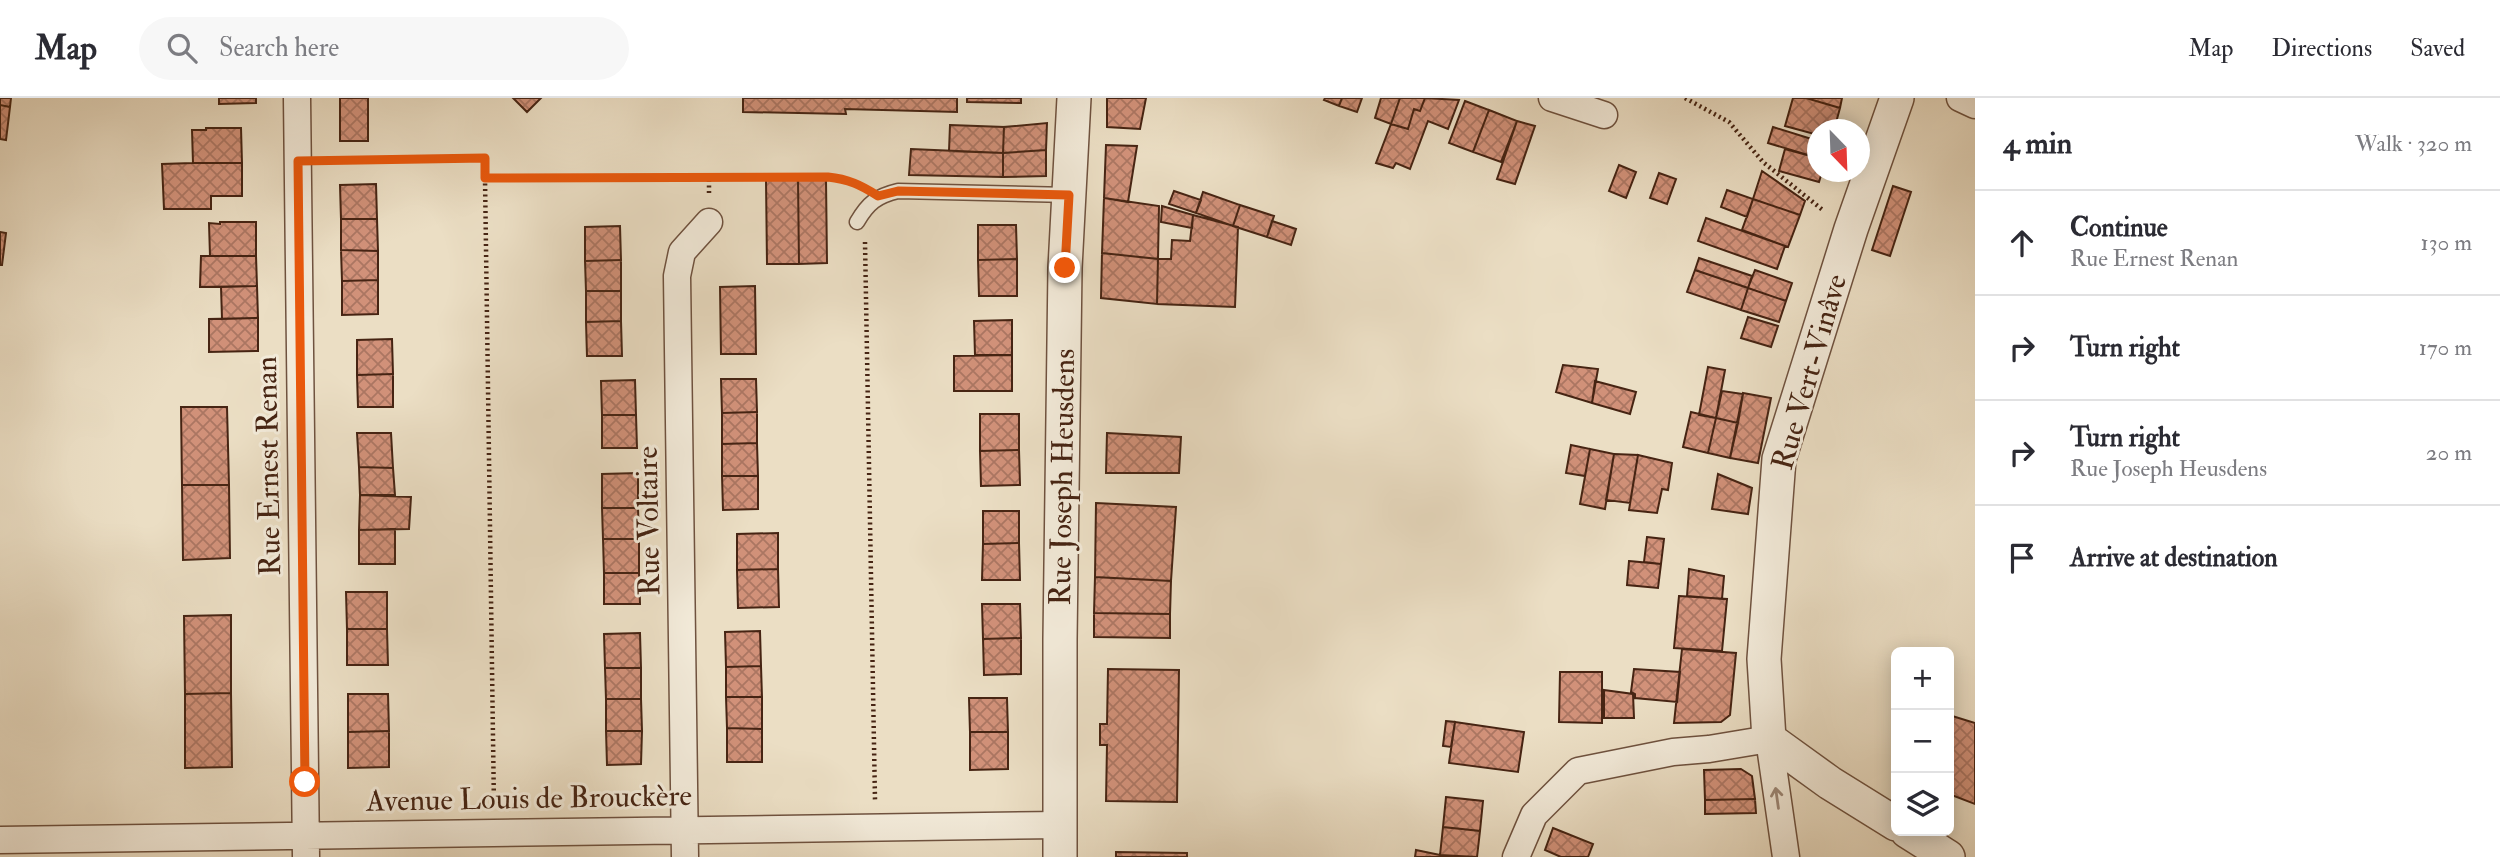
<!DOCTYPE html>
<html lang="en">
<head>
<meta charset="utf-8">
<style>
	body { margin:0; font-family:"IM FELL Double Pica",serif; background:#f7f7f7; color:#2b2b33 }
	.controls { position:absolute; right:21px; bottom:21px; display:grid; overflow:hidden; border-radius:10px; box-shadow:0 4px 18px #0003 }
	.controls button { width:63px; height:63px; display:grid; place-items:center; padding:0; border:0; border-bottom:2px solid #e1e1e2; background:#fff; color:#2b2b33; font:35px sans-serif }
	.compass { position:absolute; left:1807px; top:21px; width:63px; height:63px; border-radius:50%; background:#fff; box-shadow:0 4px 18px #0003; rotate:157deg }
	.stop { position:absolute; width:21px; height:21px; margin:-16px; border:5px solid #ea580c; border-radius:50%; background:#fff }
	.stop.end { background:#ea580c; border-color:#fff; box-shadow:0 2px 7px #0008 }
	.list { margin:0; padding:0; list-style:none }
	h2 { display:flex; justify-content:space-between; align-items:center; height:91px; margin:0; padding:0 28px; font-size:30px }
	h2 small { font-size:23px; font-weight:400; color:#7c7c81 }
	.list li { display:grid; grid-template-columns:46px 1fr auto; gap:21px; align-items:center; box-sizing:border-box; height:105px; padding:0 28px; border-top:2px solid #e1e1e2 }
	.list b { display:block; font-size:26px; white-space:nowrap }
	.list p { margin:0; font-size:23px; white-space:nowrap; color:#7c7c81 }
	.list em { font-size:23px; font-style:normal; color:#7c7c81 }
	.icon { flex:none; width:38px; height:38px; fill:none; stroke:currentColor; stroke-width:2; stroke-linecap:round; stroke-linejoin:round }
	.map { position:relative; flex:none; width:1975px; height:759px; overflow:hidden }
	header { display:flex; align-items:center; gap:42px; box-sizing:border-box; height:98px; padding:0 35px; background:#fff; border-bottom:2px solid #e1e1e2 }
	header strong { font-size:33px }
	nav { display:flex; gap:38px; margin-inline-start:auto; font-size:24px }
	.search { width:490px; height:63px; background:#f7f7f7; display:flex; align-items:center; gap:18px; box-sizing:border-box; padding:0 24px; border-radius:38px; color:#7c7c81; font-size:26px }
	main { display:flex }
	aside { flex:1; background:#fff }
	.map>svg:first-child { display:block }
	.building { fill:url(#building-cross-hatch); stroke:#462413; stroke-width:2 }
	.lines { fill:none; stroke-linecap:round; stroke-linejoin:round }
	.service-casing { stroke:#6f523f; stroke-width:17 }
	.minor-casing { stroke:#6f523f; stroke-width:29 }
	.tertiary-casing { stroke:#6f523f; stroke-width:36 }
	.path { stroke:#462413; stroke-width:4.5; stroke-dasharray:2 3.5; stroke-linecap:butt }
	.service { stroke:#f2ead9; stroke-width:14 }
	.minor { stroke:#f2ead9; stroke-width:26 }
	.tertiary { stroke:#f2ead9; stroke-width:33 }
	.oneway { stroke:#9c8776 }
	.route { stroke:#ea580c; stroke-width:9 }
	.labels { text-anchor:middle; stroke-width:6; stroke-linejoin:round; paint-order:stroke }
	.street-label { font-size:30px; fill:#462413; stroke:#f2ead9 }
</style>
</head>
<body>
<header>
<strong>Map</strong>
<div class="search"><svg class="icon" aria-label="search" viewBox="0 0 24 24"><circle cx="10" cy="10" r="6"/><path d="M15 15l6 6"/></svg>Search here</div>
<nav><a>Map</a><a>Directions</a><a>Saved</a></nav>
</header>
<main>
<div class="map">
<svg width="1975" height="759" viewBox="0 0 1975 759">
	<defs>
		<pattern id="building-cross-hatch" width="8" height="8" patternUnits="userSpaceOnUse" patternTransform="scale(1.75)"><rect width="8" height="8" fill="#d19179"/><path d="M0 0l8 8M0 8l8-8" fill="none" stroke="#ab7662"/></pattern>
	</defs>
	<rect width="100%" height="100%" fill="#ebdec4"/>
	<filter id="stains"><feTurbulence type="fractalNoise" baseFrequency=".00286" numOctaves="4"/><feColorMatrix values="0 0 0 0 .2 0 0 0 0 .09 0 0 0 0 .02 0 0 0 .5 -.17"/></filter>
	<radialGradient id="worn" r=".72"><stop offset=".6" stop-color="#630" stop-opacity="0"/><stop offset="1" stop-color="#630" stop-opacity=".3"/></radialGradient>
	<!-- building -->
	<path class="building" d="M0 0H11L10 9 0 7Z
		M219 0H256V5L219 6Z
		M340 0H368V43H340Z
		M513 0H541L527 14Z
		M743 0H957V14L845 11 846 16 743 14Z
		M967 0H1021V5L967 4Z
		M1107 0H1146L1140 31 1107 29Z
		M1325 0H1342L1339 8 1324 2Z
		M1342 0H1362L1357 14 1339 8Z
		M1381 0H1400L1391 26 1375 20Z
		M1400 0H1425L1420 13 1414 11 1408 31 1391 26Z
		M1425 0 1459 2 1448 31 1428 23 1410 71 1396 65 1393 70 1376 65 1391 26 1408 31 1414 11 1420 13Z
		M1793 0H1806L1840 10 1834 32H1818V37L1785 28Z
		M1806 0H1842L1840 10Z
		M1465 3 1489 12 1473 54 1449 45Z
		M0 7 10 9 6 42 0 41Z
		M1489 12 1517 23 1501 64 1473 54Z
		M1517 23 1535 28 1515 86 1497 81Z
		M1047 25 1046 52 1003 55 1004 29Z
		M950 27 1004 29 1003 55 949 53Z
		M1773 29 1818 43V60L1768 45Z
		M206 30H241L242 65H193L192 32H206Z
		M1106 47 1137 48 1128 104 1104 100Z
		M911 51 1003 55V79L909 77Z
		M1785 51 1818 60V74H1822L1819 84 1779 73Z
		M1046 52V78L1003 79V55Z
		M193 65H242V98H211V111H164L162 66Z
		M1619 67 1636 74 1626 100 1609 93Z
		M1762 73 1805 103 1800 117 1753 101Z
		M1659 75 1676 81 1667 106 1650 100Z
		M766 82H798L799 166H767Z
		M798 82H826L827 165 799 166Z
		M376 86 377 121H341L340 87Z
		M1893 88 1911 94 1890 158 1872 152Z
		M1727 92 1753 101 1747 119 1721 109Z
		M1174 93 1201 102 1196 115 1169 106Z
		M1203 94 1240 107 1233 128 1196 115Z
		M1104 100 1159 108 1158 161 1102 155Z
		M1753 101 1800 117 1788 149 1742 132Z
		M1240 107 1274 118 1267 139 1233 128Z
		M1162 108 1193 117 1192 130 1161 124Z
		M1193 117 1238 129 1235 209 1157 206 1158 161H1171L1172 142 1190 143Z
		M1706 120 1785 148 1777 171 1698 143Z
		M341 121H377L378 153 341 152Z
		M1272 123 1296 131 1291 147 1267 139Z
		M220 124H256V158H210L209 125 220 126Z
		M978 127H1016L1017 161 978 162Z
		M620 128 621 162 585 163V129Z
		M0 134 6 135 2 167H0Z
		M341 152 378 153V182L342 183Z
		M1102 155 1158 161 1157 206 1101 200Z
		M201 158H256L257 188 200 189Z
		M1699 160 1752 178 1748 190 1695 172Z
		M1017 161V198H979L978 162Z
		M621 162V193H586L585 163Z
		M1695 172 1748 190 1741 212 1687 194Z
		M1755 172 1792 185 1786 203 1748 190Z
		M378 182V216L342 217V183Z
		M257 188 258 220 222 221 221 189Z
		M755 188 756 256H721L720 189Z
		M1748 190 1786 203 1779 224 1741 212Z
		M586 193H621V223L586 224Z
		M1748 219 1778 228 1771 249 1741 240Z
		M258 220V253L209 254V221Z
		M1012 222V257H975L974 223Z
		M621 223 622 258H587L586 224Z
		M392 241 393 276 357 277V242Z
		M1012 257V293H954V258Z
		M1563 267 1598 271 1592 305 1556 294Z
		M1708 269 1725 272 1716 320 1699 317Z
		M393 276V309H358L357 277Z
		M721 281H756L757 314 722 315Z
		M635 282 636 317H602L601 283Z
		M1595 283 1636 294 1630 316 1592 305Z
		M1722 293 1743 296 1738 325 1716 320Z
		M1743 295 1771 300 1758 365 1730 360Z
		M181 309H227L229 387H182Z
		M757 314V345L722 346V315Z
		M1691 314 1716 320 1708 355 1683 349Z
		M980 316H1019V352L980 353Z
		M602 317H636L637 350H602Z
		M1716 320 1738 325 1730 360 1708 355Z
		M357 335H391L393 370 359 369Z
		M1107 335 1181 339 1179 375H1106Z
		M757 345 758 378H722V346Z
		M1571 347 1590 351 1585 378 1566 375Z
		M1590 351 1614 356 1605 411 1580 406Z
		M1019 352 1020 387 981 388 980 353Z
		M1614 356 1638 357 1630 405 1606 402Z
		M1638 357 1672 365 1668 392 1662 391 1657 415 1629 412Z
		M359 369 393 370 395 397H360Z
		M638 375V410H602V376Z
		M1718 376 1752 390 1748 416 1712 411Z
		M722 378H758V411L723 412Z
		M182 387H229L230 460 183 462Z
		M360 397 411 399 409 431 359 432Z
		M1096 405 1176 409 1171 483 1095 479Z
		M602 410H638L639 441H603Z
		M983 413H1019V445L983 446Z
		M395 431V466H359V432Z
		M778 435V471L737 472V436Z
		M1647 439 1664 441 1661 466 1644 464Z
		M603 441H639V475H604Z
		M1019 445 1020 482H982L983 446Z
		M1629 463 1661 466 1658 490 1627 487Z
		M778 471 779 509 738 510 737 472Z
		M1689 471 1724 478 1722 501 1687 498Z
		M604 475H639L640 506H604Z
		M1095 479 1171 483 1170 516 1094 515Z
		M346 494H387V531H347Z
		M1679 498 1727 501 1722 553 1674 550Z
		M982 506H1020L1021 540 983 541Z
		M1094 515 1170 516V540L1094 539Z
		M231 517V595L185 596 184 518Z
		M347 531H387L388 567H347Z
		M760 533 761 568 726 569 725 534Z
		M640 535 641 570H605L604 536Z
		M1021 540V576L984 577 983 541Z
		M1682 551 1736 555 1730 617 1721 624 1674 625Z
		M761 568 762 599H726V569Z
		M605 570H641V601H606Z
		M1108 571 1179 572 1177 704 1106 703 1107 647H1100V626H1107Z
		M1634 571 1680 574 1677 604 1635 600V596L1631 594Z
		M1560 574H1602V625L1559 624Z
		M1604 592 1633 596 1634 620H1604Z
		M231 595 232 669 185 670V596Z
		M348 596H388L389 633 348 634Z
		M726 599H762V631L727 630Z
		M969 600H1007L1008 634H970Z
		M606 601H641L642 633H606Z
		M1949 617 1975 625V706L1949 696Z
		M1446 623 1455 624 1451 649 1443 648Z
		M1455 624 1524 634 1518 674 1449 665Z
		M727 630 762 631V664H727Z
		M389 633V669L348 670V634Z
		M606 633H642L641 666 607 667Z
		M970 634H1008V671L970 672Z
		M1741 671 1752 678 1755 701 1705 702 1704 672Z
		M1446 699 1483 703 1480 733 1443 729Z
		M1755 701 1756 715 1705 716V702Z
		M1443 729 1480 733 1477 759 1440 757Z
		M1553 730 1593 746 1588 759H1561L1545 752Z
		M1416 752 1440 757 1459 759H1415Z
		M1116 754 1187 755V759H1116Z"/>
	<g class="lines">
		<!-- service casing -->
		<g class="service-casing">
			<path id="service" d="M857 124C868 105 877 98 898 93L1069 97"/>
		</g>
		<!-- minor casing -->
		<g class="minor-casing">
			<path id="minor" d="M297 0 306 759
				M1552 0 1604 17
				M1960 0 1975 7
				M0 742 1060 727
				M685 759 677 178 682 154 709 124
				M1516 759 1534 717 1578 673 1673 654 1709 651 1769 641 1786 759"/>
		</g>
		<!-- tertiary casing -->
		<g class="tertiary-casing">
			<path id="tertiary" d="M1896 726 1830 685 1769 641 1764 561 1779 361 1851 131 1897 0
				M1907 733 1948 759
				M1060 759V541L1065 170 1074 0"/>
		</g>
		<!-- path -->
		<path class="path" d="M1685 0 1729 24 1763 64 1824 113
			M326 63 485 60V80L828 79 844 81 860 87
			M485 80 494 709
			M709 95V79
			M865 144 875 702"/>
		<!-- service -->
		<use href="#service" class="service"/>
		<!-- minor -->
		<use href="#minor" class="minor"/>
		<!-- tertiary -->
		<use href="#tertiary" class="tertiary"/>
	</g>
	<!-- one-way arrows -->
	<defs><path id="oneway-shaft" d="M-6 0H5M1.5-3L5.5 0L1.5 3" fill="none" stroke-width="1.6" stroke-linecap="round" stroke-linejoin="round" transform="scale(1.75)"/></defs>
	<use class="oneway" href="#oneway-shaft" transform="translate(1777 700) rotate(-98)"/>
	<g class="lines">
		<!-- route -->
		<path class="route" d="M305 684 298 63 485 60V80L828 79C848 81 861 87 878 98L898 93 1069 97 1065 170"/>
	</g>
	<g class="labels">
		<!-- street labels -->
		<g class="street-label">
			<text transform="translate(1809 274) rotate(-74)" y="10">Rue Vert-Vinâve</text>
			<text transform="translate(268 368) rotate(-91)" y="10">Rue Ernest Renan</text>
			<text transform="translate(1062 379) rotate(-89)" y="10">Rue Joseph Heusdens</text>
			<text transform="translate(648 423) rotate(-91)" y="10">Rue Voltaire</text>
			<text transform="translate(529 700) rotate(-1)" y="10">Avenue Louis de Brouckère</text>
		</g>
	</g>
	<rect width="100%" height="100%" filter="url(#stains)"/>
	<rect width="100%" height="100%" fill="url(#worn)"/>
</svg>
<div class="controls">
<button>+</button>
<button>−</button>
<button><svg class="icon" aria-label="layers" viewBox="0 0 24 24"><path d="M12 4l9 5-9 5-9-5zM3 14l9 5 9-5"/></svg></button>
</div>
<svg class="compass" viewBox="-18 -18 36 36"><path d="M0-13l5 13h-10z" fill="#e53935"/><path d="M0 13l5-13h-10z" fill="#7c7c81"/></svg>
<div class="stop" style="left:305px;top:684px"></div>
<div class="stop end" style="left:1065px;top:170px"></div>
</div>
<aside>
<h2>4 min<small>Walk · 320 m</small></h2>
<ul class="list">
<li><svg class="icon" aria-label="ahead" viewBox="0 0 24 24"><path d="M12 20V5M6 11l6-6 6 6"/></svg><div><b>Continue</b><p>Rue Ernest Renan</p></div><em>130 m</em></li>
<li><svg class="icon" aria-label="right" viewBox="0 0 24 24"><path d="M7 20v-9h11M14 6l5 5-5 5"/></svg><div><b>Turn right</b></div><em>170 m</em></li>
<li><svg class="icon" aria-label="right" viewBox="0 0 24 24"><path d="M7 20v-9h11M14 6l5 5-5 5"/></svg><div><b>Turn right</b><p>Rue Joseph Heusdens</p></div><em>20 m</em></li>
<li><svg class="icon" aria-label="arrive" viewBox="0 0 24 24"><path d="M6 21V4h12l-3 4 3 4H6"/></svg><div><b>Arrive at destination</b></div></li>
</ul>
</aside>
</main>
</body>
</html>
